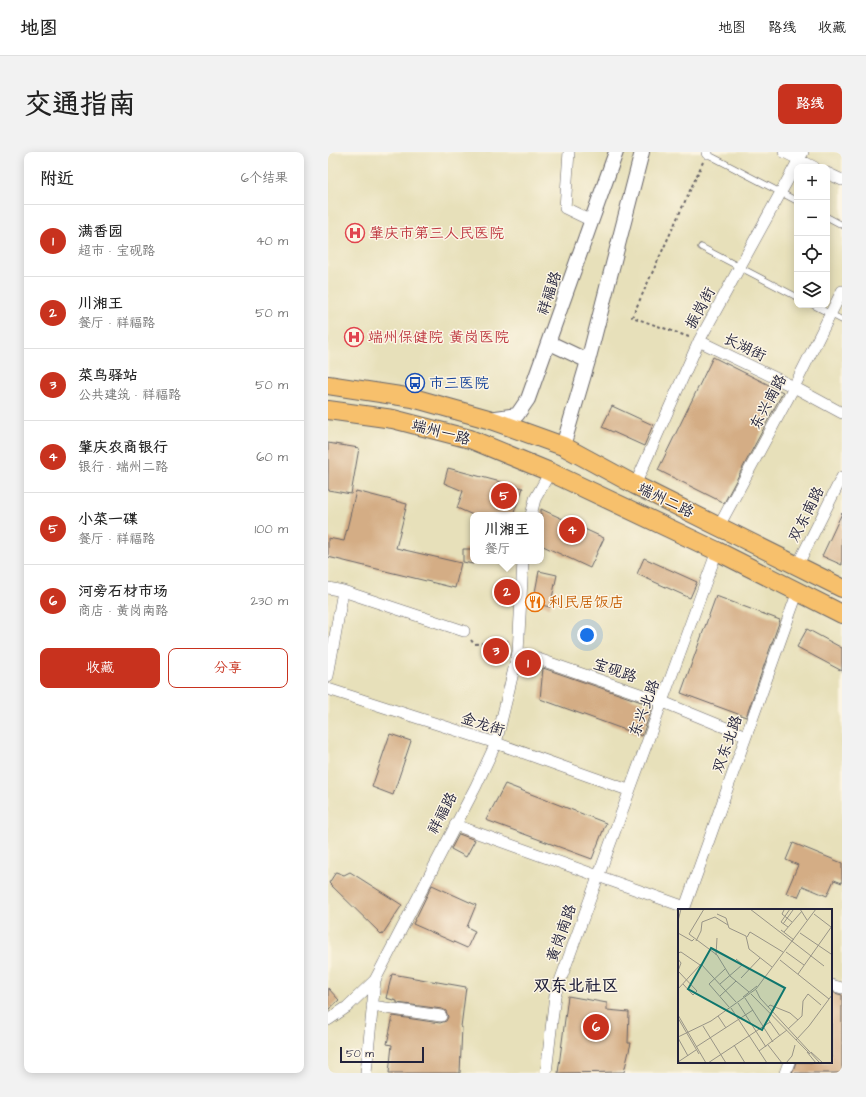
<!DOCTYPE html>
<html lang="zh">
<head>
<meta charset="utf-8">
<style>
	body { margin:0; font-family:"Architects Daughter","LXGW WenKai TC",sans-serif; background:#f2f2f2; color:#222 }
	.controls { position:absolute; right:12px; top:12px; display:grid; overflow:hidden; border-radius:8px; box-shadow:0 2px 10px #0003 }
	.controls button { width:36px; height:36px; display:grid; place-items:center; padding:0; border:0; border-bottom:1px solid #e0e0e0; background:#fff; color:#222; font:20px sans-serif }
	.scale { position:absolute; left:12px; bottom:10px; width:84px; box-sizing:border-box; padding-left:4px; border:2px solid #22223b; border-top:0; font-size:11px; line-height:14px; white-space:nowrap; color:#22223b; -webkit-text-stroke:3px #fcf5e5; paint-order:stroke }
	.you { position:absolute; left:259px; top:483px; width:14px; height:14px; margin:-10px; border:3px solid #fff; border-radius:50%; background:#1a73e8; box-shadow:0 0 0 6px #1a73e833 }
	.badge { display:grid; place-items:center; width:26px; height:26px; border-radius:50%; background:#c8321e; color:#fff; font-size:13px; font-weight:700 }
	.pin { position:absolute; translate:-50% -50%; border:2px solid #fff; box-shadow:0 1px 4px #0006 }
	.popup { position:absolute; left:142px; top:360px; width:74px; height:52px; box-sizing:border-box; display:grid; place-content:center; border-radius:8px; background:#fff; filter:drop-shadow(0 1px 3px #0005); font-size:13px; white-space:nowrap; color:#767676 }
	.popup b { font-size:15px; color:#222 }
	.popup::after { content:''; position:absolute; left:50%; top:100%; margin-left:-8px; border:8px solid transparent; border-top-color:#fff }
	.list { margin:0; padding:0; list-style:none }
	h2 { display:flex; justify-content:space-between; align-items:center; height:52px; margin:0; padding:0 16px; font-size:17px }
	h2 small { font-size:13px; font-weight:400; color:#767676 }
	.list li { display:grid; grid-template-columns:26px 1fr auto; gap:12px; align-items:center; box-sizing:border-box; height:72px; padding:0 16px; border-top:1px solid #e0e0e0 }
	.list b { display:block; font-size:15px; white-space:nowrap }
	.list p { margin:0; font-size:13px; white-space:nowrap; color:#767676 }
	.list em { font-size:13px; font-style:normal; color:#767676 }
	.actions { display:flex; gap:8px; padding:12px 16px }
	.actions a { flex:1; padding:9px 0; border:1px solid #c8321e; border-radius:8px; text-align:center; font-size:14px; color:#c8321e }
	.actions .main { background:#c8321e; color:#fff }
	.icon { flex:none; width:22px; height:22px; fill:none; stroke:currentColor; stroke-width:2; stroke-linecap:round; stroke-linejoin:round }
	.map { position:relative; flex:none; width:514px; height:921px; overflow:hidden; border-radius:8px }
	header { display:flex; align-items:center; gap:24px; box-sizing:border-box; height:56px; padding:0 20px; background:#fff; border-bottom:1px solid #e0e0e0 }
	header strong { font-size:19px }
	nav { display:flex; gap:22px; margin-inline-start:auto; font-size:14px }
	.intro { display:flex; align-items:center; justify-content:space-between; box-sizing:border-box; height:96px; padding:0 24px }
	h1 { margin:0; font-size:28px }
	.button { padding:10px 18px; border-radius:8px; background:#c8321e; color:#fff; font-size:14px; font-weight:700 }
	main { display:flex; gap:24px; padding:0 24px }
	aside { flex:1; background:#fff; border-radius:8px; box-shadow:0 2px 10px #0003 }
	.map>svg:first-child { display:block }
	.building { fill:#d4ad85 }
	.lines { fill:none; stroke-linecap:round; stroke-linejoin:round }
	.service-casing { stroke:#676467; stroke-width:7 }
	.minor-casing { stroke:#676467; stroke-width:12 }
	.tertiary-casing { stroke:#676467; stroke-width:16 }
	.primary-casing { stroke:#676467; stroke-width:20 }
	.path { stroke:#676467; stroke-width:2; stroke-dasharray:3 3; stroke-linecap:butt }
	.service { stroke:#fff; stroke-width:5.5 }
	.minor { stroke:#fff; stroke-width:11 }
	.tertiary { stroke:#fff; stroke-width:14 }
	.primary { stroke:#f7c06c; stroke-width:18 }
	.labels { text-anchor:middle; stroke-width:3; stroke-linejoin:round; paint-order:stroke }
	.health-label { font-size:15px; fill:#be3a42; stroke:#fcf5e5; text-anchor:start }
	.street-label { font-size:15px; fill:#22223b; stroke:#fcf5e5 }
	.transit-label { font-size:15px; fill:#164399; stroke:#fcf5e5; text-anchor:start }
	.food-label { font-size:15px; fill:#c56008; stroke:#fcf5e5; text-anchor:start }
	.quarter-label { font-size:17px; font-weight:bold; fill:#22223b; stroke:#fcf5e5 }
	.inset-road { fill:none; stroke:#989487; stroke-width:1 }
	.view { fill:#0f766e; fill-opacity:0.15; stroke:#0f766e; stroke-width:2 }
	.inset-edge { fill:none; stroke:#22223b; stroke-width:2 }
</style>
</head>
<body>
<header>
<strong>地图</strong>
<nav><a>地图</a><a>路线</a><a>收藏</a></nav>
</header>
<div class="intro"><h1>交通指南</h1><a class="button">路线</a></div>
<main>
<aside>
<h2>附近<small>6个结果</small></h2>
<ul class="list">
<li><span class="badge">1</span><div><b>满香园</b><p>超市 · 宝砚路</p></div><em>40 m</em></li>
<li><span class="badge">2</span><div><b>川湘王</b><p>餐厅 · 祥福路</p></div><em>50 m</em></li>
<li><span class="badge">3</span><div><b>菜鸟驿站</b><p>公共建筑 · 祥福路</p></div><em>50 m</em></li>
<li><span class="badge">4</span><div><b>肇庆农商银行</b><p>银行 · 端州二路</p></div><em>60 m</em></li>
<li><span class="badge">5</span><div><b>小菜一碟</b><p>餐厅 · 祥福路</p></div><em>100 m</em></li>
<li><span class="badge">6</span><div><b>河旁石材市场</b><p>商店 · 黄岗南路</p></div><em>230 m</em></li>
</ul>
<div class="actions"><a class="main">收藏</a><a>分享</a></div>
</aside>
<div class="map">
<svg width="514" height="921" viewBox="0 0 514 921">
	<rect width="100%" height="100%" fill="#fcf5e5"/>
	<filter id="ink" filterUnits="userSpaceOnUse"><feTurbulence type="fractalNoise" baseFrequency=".025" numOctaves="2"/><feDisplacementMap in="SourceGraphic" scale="8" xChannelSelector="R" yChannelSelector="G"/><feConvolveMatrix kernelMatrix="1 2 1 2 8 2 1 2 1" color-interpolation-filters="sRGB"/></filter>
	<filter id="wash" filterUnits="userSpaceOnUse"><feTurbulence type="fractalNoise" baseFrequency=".012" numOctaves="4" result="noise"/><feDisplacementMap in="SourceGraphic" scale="16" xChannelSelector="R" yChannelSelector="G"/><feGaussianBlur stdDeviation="0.9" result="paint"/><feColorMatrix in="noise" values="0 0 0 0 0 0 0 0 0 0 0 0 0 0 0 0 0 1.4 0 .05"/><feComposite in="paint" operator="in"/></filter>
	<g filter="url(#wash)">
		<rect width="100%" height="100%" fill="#e7e0ba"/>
		<g id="blocks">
			<!-- building -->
			<path class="building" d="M385 205 455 240 396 351 330 318Z
				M284 254 325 273 316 294 274 275Z
				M0 291 31 296 23 342 0 338Z
				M120 316 195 336 185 363H145L129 356 135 339 116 331Z
				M28 339 79 352 68 396 133 411 127 436 0 405V386L16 389Z
				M213 357 276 386 262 416 213 393Z
				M514 361V413L494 404Z
				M135 397H145V412L135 410Z
				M316 406 369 430 362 446 309 422Z
				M211 419 229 423 222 455 205 451Z
				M388 444 452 468 418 565 353 541Z
				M479 477 514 496V519L469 495Z
				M180 490 181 504 161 506 160 492Z
				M215 516 325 554 314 584 212 547Z
				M62 582 83 589 65 643 44 635Z
				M177 632 278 671 264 707 158 668Z
				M131 682 147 688 138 705 123 697Z
				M465 691 514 711V731L506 728 499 744 475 734 470 745 458 741 470 713 458 708Z
				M8 720 16 723 22 720 74 753 54 783 1 731Z
				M104 733 148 753 139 775 147 779 139 796 85 772Z
				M64 822 138 835 133 875H134L132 921H61L64 893 59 892 65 864 112 871 118 869 120 865 118 859 114 857 69 851V849L58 846Z
				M0 836 11 848 0 858Z
				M503 840 514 843V921H464L468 910H503Z
				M240 844 279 851V858L301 860 300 891H303L296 920 230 921Z"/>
		</g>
	</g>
	<g filter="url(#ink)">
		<use href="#blocks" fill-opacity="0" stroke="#676467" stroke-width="1"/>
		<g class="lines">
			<!-- service casing -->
			<g class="service-casing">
				<path id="service" d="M377 1 469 49
					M499 65 514 73
					M373 95 469 145
					M485 153 514 168"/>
			</g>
			<!-- minor casing -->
			<g class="minor-casing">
				<path id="minor" d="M241 0 237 56 264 69
					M456 0 486 15
					M379 1V0
					M499 21 514 28
					M371 189 466 235 514 261
					M307 333 371 189 475 0
					M203 363 207 347 222 320
					M391 374 466 235 514 139
					M469 414 514 325
					M0 436 15 439 136 479
					M190 500 335 550 418 584
					M0 524 15 439
					M0 537 168 591 300 638
					M127 673 357 755 470 439
					M503 833 514 836
					M44 854 113 864
					M0 868 19 855 47 828
					M38 921 47 828 148 634 168 591 190 500 195 409
					M218 921 227 843 389 399
					M457 921 461 910"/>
			</g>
			<!-- tertiary casing -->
			<g class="tertiary-casing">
				<path id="tertiary" d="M222 191 260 209
					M161 267 189 263 200 247 288 0
					M235 294 260 209 314 0"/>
			</g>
			<!-- primary casing -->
			<g class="primary-casing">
				<path id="primary" d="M0 233 85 246 160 267 235 294 307 333 514 436
					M0 258 65 267 142 287 222 320 389 399 514 462"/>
			</g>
			<!-- path -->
			<path class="path" d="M361 185 304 165 375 10
				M143 488 146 492 180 489"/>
			<!-- service -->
			<use href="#service" class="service"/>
			<!-- minor -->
			<use href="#minor" class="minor"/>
			<!-- tertiary -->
			<use href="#tertiary" class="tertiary"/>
			<!-- primary -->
			<use href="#primary" class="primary"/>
		</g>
	</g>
	<!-- icons -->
	<defs>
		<g id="hospital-ring" transform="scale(1)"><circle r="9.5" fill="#fcf5e5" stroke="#e0444e" stroke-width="1.5"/><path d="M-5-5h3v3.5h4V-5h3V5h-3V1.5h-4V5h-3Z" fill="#e0444e"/></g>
		<g id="bus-ring" transform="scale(1)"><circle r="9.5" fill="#fcf5e5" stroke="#1a4fb4" stroke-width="1.5"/><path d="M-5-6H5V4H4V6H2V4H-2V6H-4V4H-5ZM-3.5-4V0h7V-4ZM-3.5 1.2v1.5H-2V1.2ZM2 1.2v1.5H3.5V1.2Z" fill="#1a4fb4"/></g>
		<g id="restaurant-ring" transform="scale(1)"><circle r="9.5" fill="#fcf5e5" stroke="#e8710a" stroke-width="1.5"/><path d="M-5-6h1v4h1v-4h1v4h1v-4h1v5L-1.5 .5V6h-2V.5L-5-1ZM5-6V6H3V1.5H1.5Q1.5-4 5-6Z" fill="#e8710a"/></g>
	</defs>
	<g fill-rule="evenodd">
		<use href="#hospital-ring" x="27" y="81"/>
		<use href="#hospital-ring" x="26" y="185"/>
		<use href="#bus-ring" x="87" y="231"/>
		<use href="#restaurant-ring" x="207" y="450"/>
	</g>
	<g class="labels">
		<!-- health labels -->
		<g class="health-label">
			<text x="41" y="86">肇庆市第三人民医院</text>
			<text x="40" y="190">端州保健院 黄岗医院</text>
		</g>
		<!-- street labels -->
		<g class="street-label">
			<text transform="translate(221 141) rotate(-71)" y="5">祥福路</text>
			<text transform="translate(372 156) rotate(-61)" y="5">振岗街</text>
			<text transform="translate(417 195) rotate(26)" y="5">长湖街</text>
			<text transform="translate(440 250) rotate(-62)" y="5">东兴南路</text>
			<text transform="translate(113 280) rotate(15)" y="5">端州一路</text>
			<text transform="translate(338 348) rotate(26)" y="5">端州二路</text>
			<text transform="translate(478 362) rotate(-63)" y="5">双东南路</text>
			<text transform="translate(287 518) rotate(19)" y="5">宝砚路</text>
			<text transform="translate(316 556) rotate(-69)" y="5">东兴北路</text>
			<text transform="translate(155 572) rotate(18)" y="5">金龙街</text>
			<text transform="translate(399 592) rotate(-70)" y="5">双东北路</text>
			<text transform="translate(114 661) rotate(-62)" y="5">祥福路</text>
			<text transform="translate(233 781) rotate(-70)" y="5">黄岗南路</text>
		</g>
		<!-- transit labels -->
		<g class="transit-label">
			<text x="101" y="236">市三医院</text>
		</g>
		<!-- food labels -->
		<g class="food-label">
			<text x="221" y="455">利民居饭店</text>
		</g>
		<!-- quarter labels -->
		<g class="quarter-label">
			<text x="248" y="839">双东北社区</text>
		</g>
	</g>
	<!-- overview -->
	<g transform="translate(350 757)">
		<rect width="154" height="154" fill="#e7e0ba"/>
		<path class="inset-road" d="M26 0 11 25 39 46 52 67 71 83M72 0 115 33M122 0 129 11M106 1 104 5 114 13M39 5 48 9 51 19 68 27 71 40 94 58M136 5 153 18M0 12 3 0M105 15 115 1M110 18 103 13 112 0M103 21 116 31M106 23 124 2M0 24 14 32 16 30M122 24 153 45M69 28 72 23 105 43M18 32 23 22 24 13 37 8 50 16M115 33 146 57M108 43 126 56M0 44 3 43 22 56M38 46 39 29M0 50 3 54 0 62M58 50 71 61M102 51 151 90M47 60 31 75 51 98M0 62 19 82 15 86 5 75M120 65 154 17M63 69 82 49M42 75 64 56M0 80 23 55 58 93M78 81 82 89 142 154M73 85 132 145M42 87 58 72M65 88 79 77M67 89 95 133M60 94 88 138M90 98 92 96 112 104 120 111M53 99 89 154M0 106 28 154M40 107 48 119M0 109 21 145M90 110 102 127M25 117 48 154M110 120 124 107 125 92 130 85 143 96M0 128 33 112 78 80 138 0M0 129 10 147M118 131 131 117 154 86M56 136 67 154M90 136 104 154M18 138 75 101M81 142 109 121M129 143 138 154M133 143 145 154M0 153 18 141M30 154 92 113M108 154 114 147 117 136"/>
		<path class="view" d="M33 39 107 79 84 121 10 80Z"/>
		<rect width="154" height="154" class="inset-edge"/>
	</g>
</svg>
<div class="controls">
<button>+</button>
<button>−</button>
<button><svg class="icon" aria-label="locate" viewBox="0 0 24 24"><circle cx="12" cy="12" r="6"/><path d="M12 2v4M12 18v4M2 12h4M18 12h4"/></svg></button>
<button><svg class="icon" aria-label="layers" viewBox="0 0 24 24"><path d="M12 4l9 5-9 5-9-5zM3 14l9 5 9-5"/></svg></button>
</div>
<div class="scale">50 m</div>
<div class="you"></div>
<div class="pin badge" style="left:200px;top:511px">1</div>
<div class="pin badge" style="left:179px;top:440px">2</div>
<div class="popup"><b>川湘王</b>餐厅</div>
<div class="pin badge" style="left:168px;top:499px">3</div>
<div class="pin badge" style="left:244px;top:378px">4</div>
<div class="pin badge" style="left:176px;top:344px">5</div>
<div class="pin badge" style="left:268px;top:875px">6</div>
</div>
</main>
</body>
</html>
